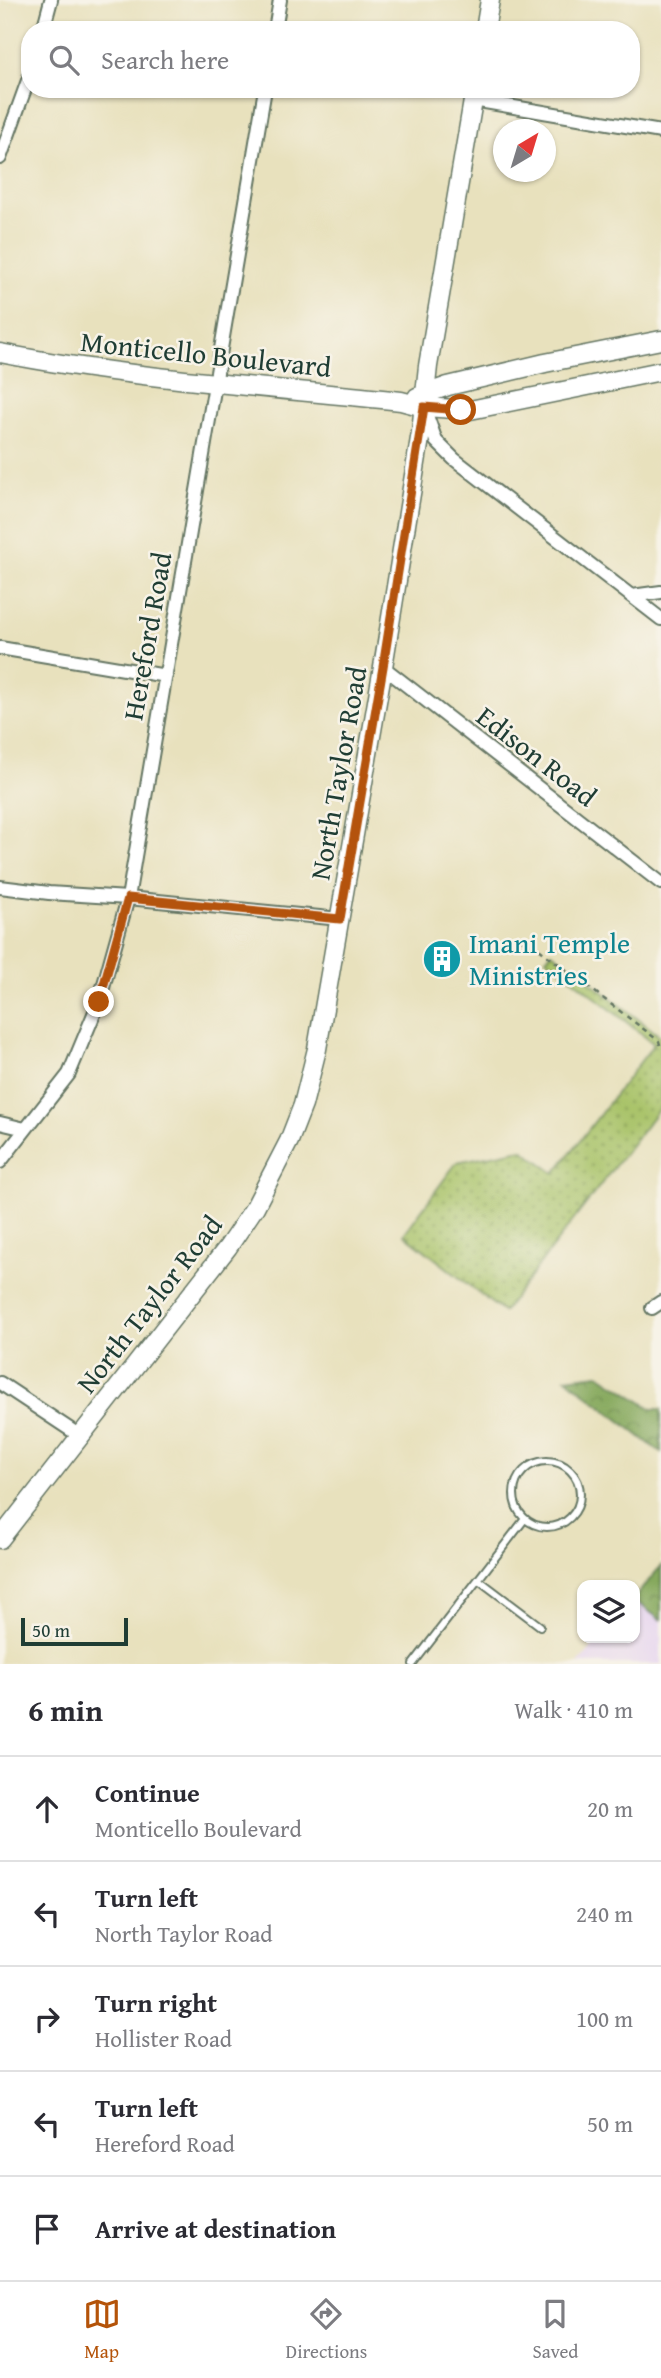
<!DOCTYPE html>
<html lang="en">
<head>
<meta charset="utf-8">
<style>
	body { margin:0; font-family:"Gentium Book Plus",serif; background:#f7f7f7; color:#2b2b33 }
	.controls { position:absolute; right:21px; bottom:21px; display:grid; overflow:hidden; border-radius:14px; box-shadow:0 2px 5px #0004 }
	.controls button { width:63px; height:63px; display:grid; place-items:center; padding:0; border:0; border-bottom:2px solid #e1e1e2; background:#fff; color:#2b2b33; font:35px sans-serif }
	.compass { position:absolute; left:493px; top:119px; width:63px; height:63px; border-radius:50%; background:#fff; box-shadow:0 2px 5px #0004; rotate:38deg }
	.scale { position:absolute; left:21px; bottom:18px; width:107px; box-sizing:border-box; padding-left:7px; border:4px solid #1f3d34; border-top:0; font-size:19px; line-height:24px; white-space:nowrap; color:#1f3d34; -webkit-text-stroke:5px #f7f3e8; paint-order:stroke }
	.stop { position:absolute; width:21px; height:21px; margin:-16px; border:5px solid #b45309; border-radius:50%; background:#fff }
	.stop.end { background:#b45309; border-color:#fff; box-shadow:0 2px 7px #0008 }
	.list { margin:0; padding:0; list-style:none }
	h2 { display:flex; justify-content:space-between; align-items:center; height:91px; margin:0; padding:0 28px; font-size:30px }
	h2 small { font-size:23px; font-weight:400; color:#7c7c81 }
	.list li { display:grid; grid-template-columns:46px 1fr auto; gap:21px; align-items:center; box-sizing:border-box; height:105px; padding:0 28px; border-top:2px solid #e1e1e2 }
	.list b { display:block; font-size:26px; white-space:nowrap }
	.list p { margin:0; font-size:23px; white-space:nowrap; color:#7c7c81 }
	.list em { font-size:23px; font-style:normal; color:#7c7c81 }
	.icon { flex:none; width:38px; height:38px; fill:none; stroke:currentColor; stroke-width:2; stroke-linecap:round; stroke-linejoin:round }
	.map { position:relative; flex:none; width:661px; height:1664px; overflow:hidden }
	.search { position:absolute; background:#fff; box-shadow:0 2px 5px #0004; left:21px; right:21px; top:21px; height:77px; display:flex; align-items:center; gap:18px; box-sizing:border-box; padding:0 24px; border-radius:28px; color:#7c7c81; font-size:26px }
	.sheet { height:616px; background:#fff }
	nav { display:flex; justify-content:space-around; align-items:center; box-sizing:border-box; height:98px; border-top:2px solid #e1e1e2; background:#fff; font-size:19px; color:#7c7c81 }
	nav a { display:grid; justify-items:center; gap:4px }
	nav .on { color:#b45309 }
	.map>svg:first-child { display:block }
	.built { fill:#e5d3f1 }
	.grass { fill:url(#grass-dots); stroke:#64804e; stroke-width:2 }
	.forest { fill:url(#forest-crowns); stroke:#527348; stroke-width:2 }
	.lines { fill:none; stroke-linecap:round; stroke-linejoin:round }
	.lane-casing { stroke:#657664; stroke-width:10 }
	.street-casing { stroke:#657664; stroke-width:16 }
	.secondary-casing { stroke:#657664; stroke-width:21 }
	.path { stroke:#657664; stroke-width:2.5; stroke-dasharray:5 5; stroke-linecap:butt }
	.lane { stroke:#fff; stroke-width:6 }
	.street { stroke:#fff; stroke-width:12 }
	.secondary { stroke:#fff; stroke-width:18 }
	.route { stroke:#b45309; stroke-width:9 }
	.labels { text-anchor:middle; stroke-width:5; stroke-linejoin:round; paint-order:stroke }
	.street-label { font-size:28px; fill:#1f3d34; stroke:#f7f3e8 }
	.culture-label { font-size:28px; fill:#0d838f; stroke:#f7f3e8; text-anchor:start }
</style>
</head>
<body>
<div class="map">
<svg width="661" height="1664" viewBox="0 0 661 1664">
	<defs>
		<pattern id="grass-dots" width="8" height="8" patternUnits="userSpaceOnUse" patternTransform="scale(1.75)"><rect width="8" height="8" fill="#a9c369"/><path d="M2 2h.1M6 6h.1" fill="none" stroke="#89a057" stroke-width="1.8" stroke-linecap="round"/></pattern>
		<pattern id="forest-crowns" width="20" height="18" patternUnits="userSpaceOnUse" patternTransform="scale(1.75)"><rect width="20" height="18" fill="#86a95d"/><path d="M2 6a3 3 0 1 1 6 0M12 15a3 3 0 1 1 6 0" fill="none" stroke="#6d8b4e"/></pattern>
	</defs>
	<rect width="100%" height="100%" fill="#f7f3e8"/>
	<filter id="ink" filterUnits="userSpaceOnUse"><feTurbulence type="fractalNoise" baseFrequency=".0143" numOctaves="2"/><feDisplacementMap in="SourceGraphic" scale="14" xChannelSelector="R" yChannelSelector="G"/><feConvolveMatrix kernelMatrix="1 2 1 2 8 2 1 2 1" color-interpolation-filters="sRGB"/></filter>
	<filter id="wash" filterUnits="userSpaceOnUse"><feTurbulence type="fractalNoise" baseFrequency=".00686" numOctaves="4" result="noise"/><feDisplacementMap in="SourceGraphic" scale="28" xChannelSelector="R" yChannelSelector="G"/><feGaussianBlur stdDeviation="1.57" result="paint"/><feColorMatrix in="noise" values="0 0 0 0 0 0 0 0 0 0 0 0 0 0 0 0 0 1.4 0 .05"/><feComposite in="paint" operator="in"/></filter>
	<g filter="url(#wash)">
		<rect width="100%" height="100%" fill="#e8e1bd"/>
		<!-- built -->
		<path class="built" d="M661 1566V1664H578L600 1638H635V1597Z"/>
		<!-- grass -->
		<path class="grass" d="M552 952 661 1037V1106L503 1312 404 1234 457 1162 522 1149 555 1173 654 1044 546 958Z"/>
		<!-- forest -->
		<path class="forest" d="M599 1374 652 1409H661V1453L566 1378Z
			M661 1566V1620L635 1601V1597Z"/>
	</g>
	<g filter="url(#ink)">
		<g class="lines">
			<!-- lane casing -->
			<g class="lane-casing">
				<path id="lane" d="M514 1494a33 33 0 1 1 66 0a33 33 0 1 1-66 0Z
					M479 1580 540 1626
					M413 1664 524 1520"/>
			</g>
			<!-- street casing -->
			<g class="street-casing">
				<path id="street" d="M43 30 51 0
					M275 30 280 0
					M473 100 661 132
					M0 158 30 75
					M425 410 436 441 454 459 661 619
					M632 596 661 592
					M0 648 166 676
					M383 667 661 883
					M0 887 49 893 128 898 340 919
					M0 1123 25 1129
					M0 1162 69 1074 99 1002 128 898 265 89
					M652 1308 661 1302
					M0 1383 80 1436"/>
			</g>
			<!-- secondary casing -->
			<g class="secondary-casing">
				<path id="secondary" d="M485 30 490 0
					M0 353C132 379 267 387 401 401L424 407 470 410 661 371
					M417 397 448 386 545 363 661 340
					M0 1539 228 1247 255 1207 289 1141 303 1105 317 1049 383 667 421 432 428 366 475 89"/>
			</g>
			<!-- path -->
			<path class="path" d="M512 938 531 943 659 1041 661 1048"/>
			<!-- lane -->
			<use href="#lane" class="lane"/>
			<!-- street -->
			<use href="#street" class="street"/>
			<!-- secondary -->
			<use href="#secondary" class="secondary"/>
		</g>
	</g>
	<g class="lines" filter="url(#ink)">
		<!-- route -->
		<path class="route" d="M99 1002 128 898 340 919 383 667 424 407 461 410"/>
	</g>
	<!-- icons -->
	<defs>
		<g id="building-disc" transform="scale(2.0125)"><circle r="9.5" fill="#0f9aa8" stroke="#f7f3e8"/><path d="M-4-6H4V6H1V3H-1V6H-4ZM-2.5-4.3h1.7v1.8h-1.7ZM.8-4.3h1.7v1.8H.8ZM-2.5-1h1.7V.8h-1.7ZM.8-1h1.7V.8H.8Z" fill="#fff"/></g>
	</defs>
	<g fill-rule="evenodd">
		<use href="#building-disc" x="442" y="959"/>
	</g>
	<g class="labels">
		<!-- street labels -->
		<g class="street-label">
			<text transform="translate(206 354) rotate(6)" y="10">Monticello Boulevard</text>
			<text transform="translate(147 636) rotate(-80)" y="10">Hereford Road</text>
			<text transform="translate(537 756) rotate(38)" y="10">Edison Road</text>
			<text transform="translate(338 773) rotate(-80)" y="10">North Taylor Road</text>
			<text transform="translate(149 1304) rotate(-52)" y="10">North Taylor Road</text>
		</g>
		<!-- culture labels -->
		<g class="culture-label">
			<text x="469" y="953">Imani Temple<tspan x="469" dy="32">Ministries</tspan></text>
		</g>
	</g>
</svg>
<div class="controls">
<button><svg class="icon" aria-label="layers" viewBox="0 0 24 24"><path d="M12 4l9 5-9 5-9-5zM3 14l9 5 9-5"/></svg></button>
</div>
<svg class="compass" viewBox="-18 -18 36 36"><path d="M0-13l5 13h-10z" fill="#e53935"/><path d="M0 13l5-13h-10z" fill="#7c7c81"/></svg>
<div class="scale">50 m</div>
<div class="stop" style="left:461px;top:410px"></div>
<div class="stop end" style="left:99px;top:1002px"></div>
<div class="search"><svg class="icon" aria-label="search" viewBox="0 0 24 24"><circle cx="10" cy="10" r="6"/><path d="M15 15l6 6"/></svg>Search here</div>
</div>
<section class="sheet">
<h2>6 min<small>Walk · 410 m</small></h2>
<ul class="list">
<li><svg class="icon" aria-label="ahead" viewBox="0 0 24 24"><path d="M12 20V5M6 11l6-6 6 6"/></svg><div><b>Continue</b><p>Monticello Boulevard</p></div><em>20 m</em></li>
<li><svg class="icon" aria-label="left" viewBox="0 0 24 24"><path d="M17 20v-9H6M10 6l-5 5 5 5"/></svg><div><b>Turn left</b><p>North Taylor Road</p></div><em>240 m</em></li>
<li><svg class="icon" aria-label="right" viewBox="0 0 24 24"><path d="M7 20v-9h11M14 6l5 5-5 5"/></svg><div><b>Turn right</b><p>Hollister Road</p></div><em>100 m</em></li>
<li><svg class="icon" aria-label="left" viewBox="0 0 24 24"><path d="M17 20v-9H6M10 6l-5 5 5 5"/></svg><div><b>Turn left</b><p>Hereford Road</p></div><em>50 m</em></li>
<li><svg class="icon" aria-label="arrive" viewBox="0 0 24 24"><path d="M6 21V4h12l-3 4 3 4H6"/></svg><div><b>Arrive at destination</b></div></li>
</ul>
</section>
<nav>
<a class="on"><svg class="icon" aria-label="map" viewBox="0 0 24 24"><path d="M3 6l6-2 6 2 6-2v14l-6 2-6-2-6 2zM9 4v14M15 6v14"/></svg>Map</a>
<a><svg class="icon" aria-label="directions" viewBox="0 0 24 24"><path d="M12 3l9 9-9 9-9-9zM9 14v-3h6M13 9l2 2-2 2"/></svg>Directions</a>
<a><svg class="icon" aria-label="saved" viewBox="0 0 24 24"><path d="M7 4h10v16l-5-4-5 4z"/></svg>Saved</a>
</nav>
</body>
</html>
